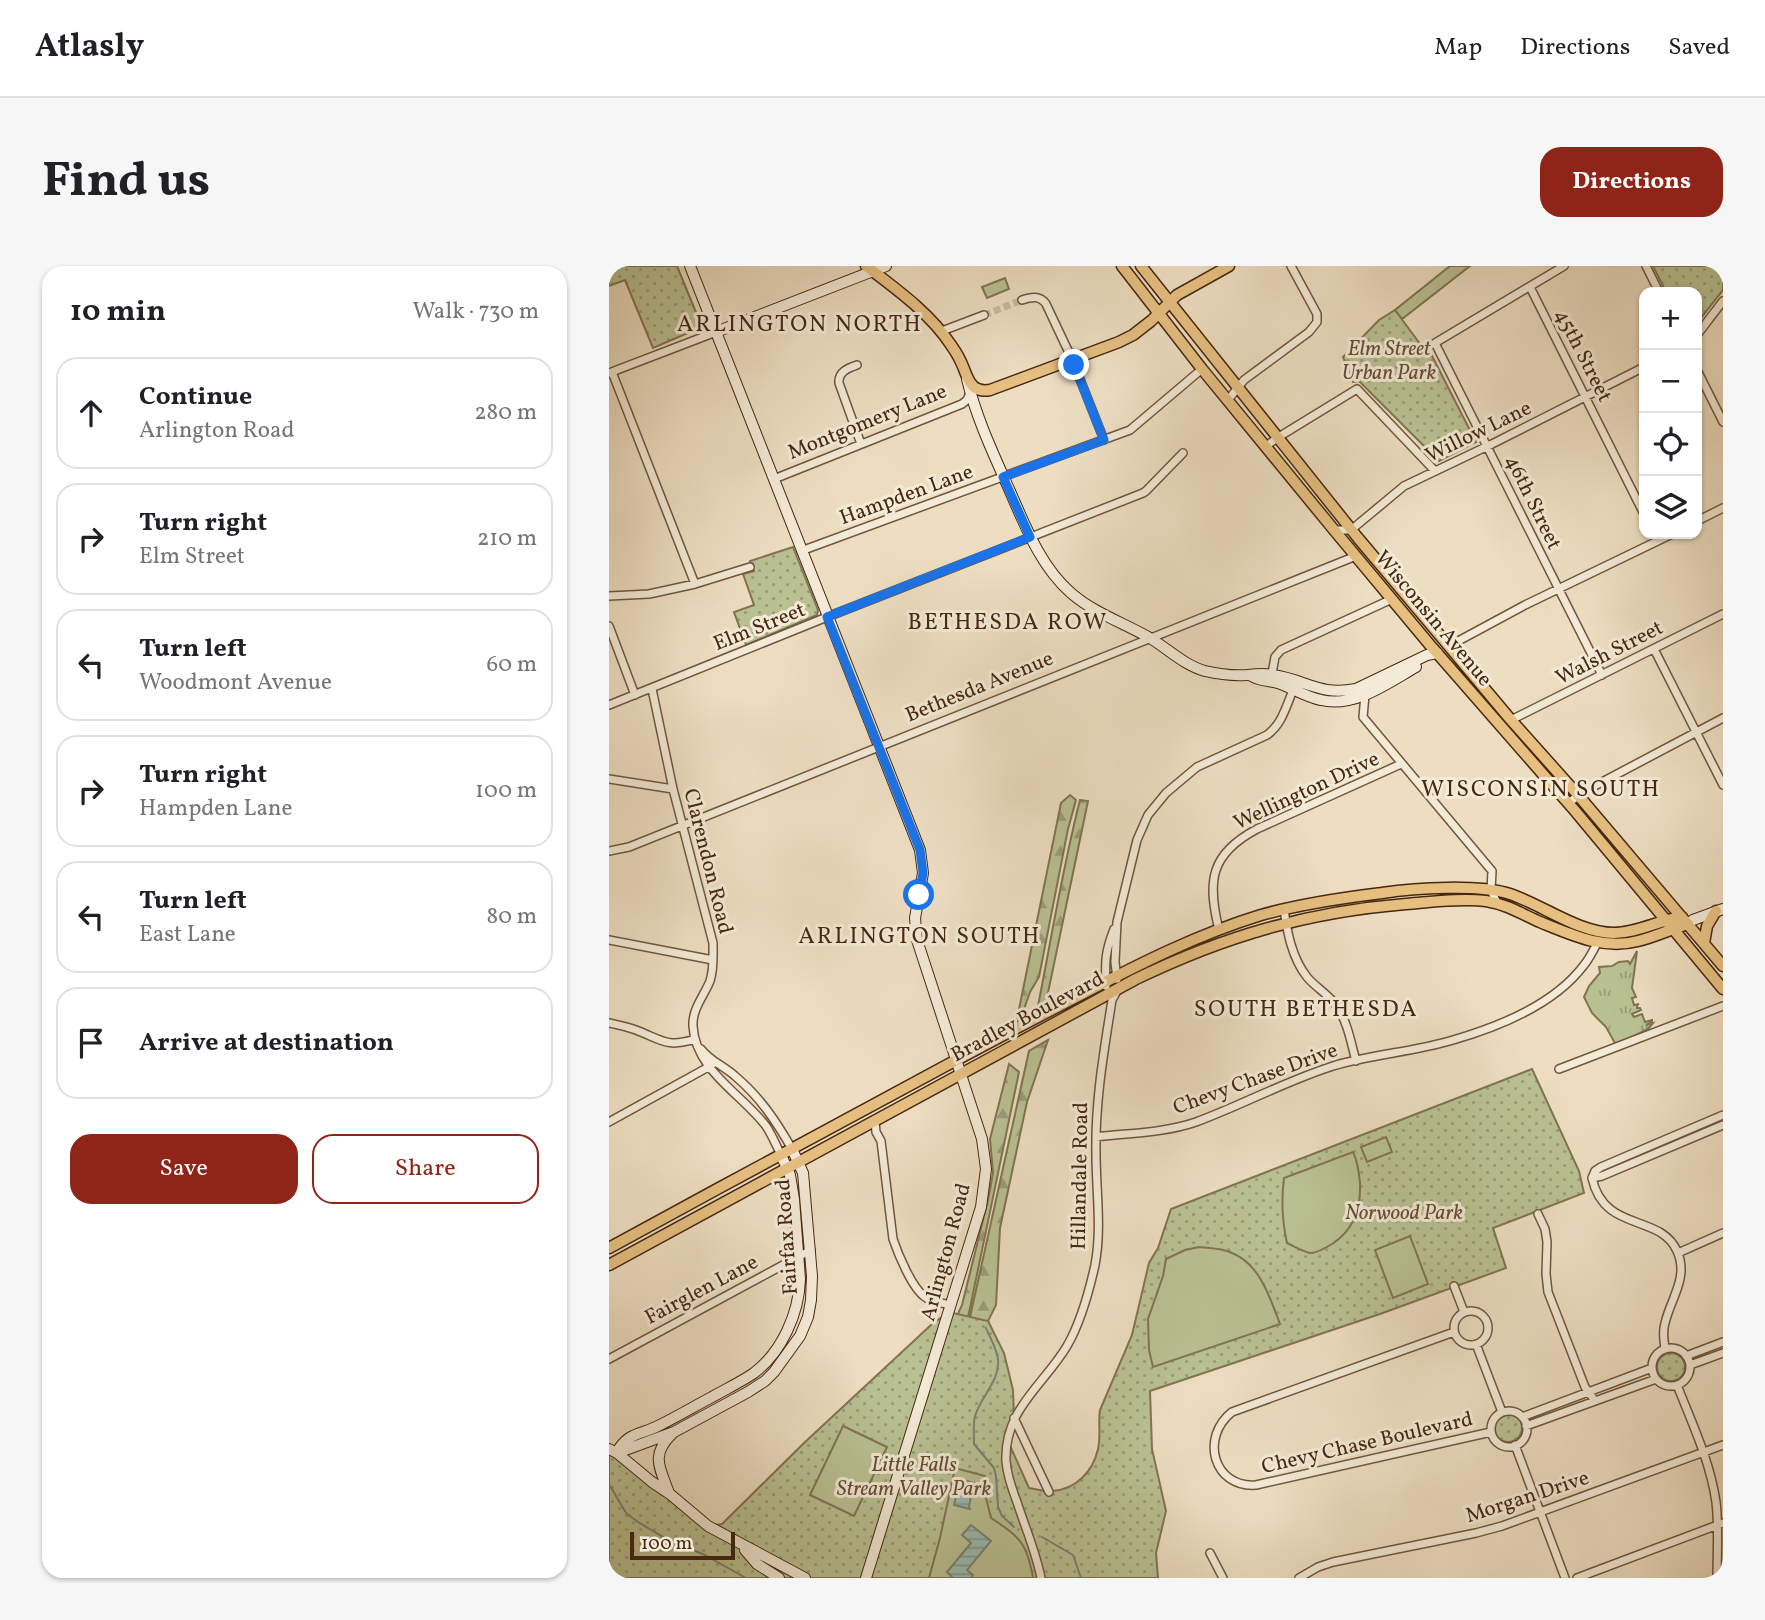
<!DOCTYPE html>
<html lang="en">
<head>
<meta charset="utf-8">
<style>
	body { margin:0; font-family:Vollkorn,serif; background:#f6f6f6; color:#202124 }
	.controls { position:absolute; right:21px; top:21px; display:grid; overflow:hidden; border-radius:14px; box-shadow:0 2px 5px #0004 }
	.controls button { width:63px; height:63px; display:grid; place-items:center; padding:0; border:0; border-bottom:2px solid #e0e0e0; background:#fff; color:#202124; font:35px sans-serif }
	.scale { position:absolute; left:21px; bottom:18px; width:105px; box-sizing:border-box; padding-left:7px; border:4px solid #472811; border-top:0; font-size:19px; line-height:24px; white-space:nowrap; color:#472811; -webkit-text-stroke:5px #f3ead7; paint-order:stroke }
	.stop { position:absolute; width:21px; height:21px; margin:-16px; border:5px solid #1a73e8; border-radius:50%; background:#fff }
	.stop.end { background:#1a73e8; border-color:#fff; box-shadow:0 2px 7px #0008 }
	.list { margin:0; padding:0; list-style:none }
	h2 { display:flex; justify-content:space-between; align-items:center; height:91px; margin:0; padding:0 28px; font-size:30px }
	h2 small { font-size:23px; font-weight:400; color:#757577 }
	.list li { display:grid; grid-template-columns:46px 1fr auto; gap:21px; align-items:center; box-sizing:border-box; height:112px; margin:0 14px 14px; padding:0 14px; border:2px solid #e0e0e0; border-radius:21px }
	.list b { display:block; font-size:26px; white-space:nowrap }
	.list p { margin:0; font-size:23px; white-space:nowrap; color:#757577 }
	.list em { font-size:23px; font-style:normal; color:#757577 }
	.actions { display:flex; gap:14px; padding:21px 28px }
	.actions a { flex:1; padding:16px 0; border:2px solid #8f2418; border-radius:21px; text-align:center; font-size:24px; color:#8f2418 }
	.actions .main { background:#8f2418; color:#fff }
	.icon { flex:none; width:38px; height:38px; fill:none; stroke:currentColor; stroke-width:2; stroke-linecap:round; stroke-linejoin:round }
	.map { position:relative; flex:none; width:1114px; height:1312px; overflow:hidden; border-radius:21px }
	header { display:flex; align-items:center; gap:42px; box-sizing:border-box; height:98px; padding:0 35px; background:#fff; border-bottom:2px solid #e0e0e0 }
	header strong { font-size:33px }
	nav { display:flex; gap:38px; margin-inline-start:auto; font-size:24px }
	.intro { display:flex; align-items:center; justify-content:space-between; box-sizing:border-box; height:168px; padding:0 42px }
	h1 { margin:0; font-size:49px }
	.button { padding:18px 32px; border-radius:21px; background:#8f2418; color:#fff; font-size:24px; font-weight:700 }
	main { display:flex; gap:42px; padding:0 42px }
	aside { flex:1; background:#fff; border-radius:21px; box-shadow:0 2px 5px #0004 }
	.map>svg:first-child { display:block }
	.grass { fill:url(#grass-tufts); stroke:#807452; stroke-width:2 }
	.forest { fill:url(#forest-firs); stroke:#807452; stroke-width:2 }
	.park { fill:url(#park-dots); stroke:#807452; stroke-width:2 }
	.pitch { fill:#b9c193; stroke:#807452; stroke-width:2 }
	.water { fill:url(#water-rules); stroke:#788172; stroke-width:2 }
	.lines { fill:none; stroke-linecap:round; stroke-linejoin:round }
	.stream { stroke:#788172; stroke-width:2 }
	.street-tunnel { stroke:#ccba9f; stroke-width:7; stroke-dasharray:7 3.5; stroke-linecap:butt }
	.street-casing { stroke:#70563d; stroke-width:10 }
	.secondary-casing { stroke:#472811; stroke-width:12 }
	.primary-casing { stroke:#472811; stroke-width:13 }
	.street { stroke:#f3ead7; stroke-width:7 }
	.secondary { stroke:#f3ead7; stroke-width:10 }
	.primary { stroke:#e6bf81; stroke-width:10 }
	.route { stroke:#1a73e8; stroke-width:9 }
	.labels { text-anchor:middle; stroke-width:6; stroke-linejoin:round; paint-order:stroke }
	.park-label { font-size:21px; font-style:italic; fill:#644e32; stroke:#f3ead7 }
	.street-label { font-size:21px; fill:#472811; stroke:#f3ead7 }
	.neighbourhood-label { font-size:23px; letter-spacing:2px; fill:#472811; stroke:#f3ead7 }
</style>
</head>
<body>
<header>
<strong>Atlasly</strong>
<nav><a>Map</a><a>Directions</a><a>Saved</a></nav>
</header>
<div class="intro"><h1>Find us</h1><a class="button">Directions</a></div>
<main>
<aside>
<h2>10 min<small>Walk · 730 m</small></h2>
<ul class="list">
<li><svg class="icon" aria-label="ahead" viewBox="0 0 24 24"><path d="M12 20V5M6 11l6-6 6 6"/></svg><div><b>Continue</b><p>Arlington Road</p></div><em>280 m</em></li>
<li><svg class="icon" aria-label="right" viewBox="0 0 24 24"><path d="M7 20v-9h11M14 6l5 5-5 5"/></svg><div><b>Turn right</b><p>Elm Street</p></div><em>210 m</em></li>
<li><svg class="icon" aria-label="left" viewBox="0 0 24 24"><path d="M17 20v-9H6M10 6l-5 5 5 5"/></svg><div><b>Turn left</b><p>Woodmont Avenue</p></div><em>60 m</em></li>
<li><svg class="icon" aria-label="right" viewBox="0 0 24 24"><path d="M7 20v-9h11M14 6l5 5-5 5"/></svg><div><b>Turn right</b><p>Hampden Lane</p></div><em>100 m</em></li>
<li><svg class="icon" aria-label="left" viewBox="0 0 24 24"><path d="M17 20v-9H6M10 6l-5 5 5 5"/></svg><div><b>Turn left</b><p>East Lane</p></div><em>80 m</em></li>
<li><svg class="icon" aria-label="arrive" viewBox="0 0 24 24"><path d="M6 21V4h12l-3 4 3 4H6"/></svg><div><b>Arrive at destination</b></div></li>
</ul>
<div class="actions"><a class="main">Save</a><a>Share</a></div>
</aside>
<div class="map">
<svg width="1114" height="1312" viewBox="0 0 1114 1312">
	<defs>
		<pattern id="grass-tufts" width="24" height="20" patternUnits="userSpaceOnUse" patternTransform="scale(1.75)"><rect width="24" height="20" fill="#b9c193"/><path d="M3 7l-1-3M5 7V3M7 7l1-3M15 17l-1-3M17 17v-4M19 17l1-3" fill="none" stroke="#989d77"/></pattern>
		<pattern id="forest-firs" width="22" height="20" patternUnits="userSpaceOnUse" patternTransform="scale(1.75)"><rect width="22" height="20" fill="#b9c193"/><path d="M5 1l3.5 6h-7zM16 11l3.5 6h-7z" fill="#989d77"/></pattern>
		<pattern id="park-dots" width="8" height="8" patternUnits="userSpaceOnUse" patternTransform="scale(1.75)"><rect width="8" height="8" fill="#b9c193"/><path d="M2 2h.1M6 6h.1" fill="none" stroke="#989d77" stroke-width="1.8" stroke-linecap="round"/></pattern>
		<pattern id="water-rules" width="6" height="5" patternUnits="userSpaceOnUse" patternTransform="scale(1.75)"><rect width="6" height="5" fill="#99bcb2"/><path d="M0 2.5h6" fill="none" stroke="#7f998f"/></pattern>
	</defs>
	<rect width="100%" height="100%" fill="#eddec2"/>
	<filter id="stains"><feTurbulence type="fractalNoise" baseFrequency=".00286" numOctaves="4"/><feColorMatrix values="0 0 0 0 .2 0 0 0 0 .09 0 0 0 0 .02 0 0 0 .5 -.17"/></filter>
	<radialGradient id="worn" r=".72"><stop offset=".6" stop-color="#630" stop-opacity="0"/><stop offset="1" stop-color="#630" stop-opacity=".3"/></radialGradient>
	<!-- grass -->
	<path class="grass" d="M396 12 400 23 378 32 373 21Z
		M1028 685 1023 722 1027 731 1023 732 1025 739 1030 738 1028 739V742H1031L1032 744 1023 748 1025 751 1033 748 1036 756 1043 754V756L1037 759 1044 757 1039 763 1007 779 997 761 983 747 975 731 980 720 991 707 990 701 1003 700 1010 696 1019 695 1021 698Z"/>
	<!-- forest -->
	<path class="forest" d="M841 0H861L793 53 786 44Z
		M461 529 467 534 459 563 430 711 421 726 413 749 408 753 452 537Z
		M471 534 479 535 436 741 428 745C442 675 453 604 471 534Z
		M439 774 418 836 391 962 387 1039 379 1055 386 1070 310 1312 332 1182 420 785Z
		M400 798 410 806 361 1042 329 1182 269 1312 343 1061 353 1039 379 934 384 907 381 873Z"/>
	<!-- park -->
	<path class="park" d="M0 0H68L93 61 44 82 16 14 0 20Z
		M1044 0H1114V24L1088 57V26H1057Z
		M786 44 817 86 820 84 867 176 830 195 750 115 744 116 734 91 770 54Z
		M184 281 209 344 208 349 137 379 125 346 145 339 134 308 145 305 141 295Z
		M923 803 970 905 975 927 884 962 897 1002 771 1048 541 1125 543 1183 557 1245 547 1287 549 1312H0V1183L99 1260 113 1258 195 1177 323 1058 340 1046 379 1055 395 1087 404 1124 405 1151 399 1175 420 1222C427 1223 435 1226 443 1225 466 1224 484 1206 489 1183 492 1171 489 1157 491 1144L523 1069 540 997 549 982 562 943Z
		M1048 1101a14 14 0 1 1 28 0a14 14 0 1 1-28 0Z
		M885 1162a14 14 0 1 1 28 0a14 14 0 1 1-28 0Z"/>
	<!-- pitch -->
	<path class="pitch" d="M777 871 783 886 758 896 752 881Z
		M744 886C749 896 750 906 751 917 752 942 745 964 723 978 718 981 710 986 703 987 696 987 685 980 678 977 673 955 672 935 675 912Z
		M801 970 819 1018 784 1032 766 984Z
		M590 981C601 982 613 982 623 987 651 998 661 1032 671 1058L544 1101 540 1084 539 1053 554 1010 557 993 576 984Z
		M234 1160 278 1181 245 1250 201 1229Z
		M346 1202 376 1210 377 1232 382 1252C411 1271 418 1277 424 1312H320L331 1272Z"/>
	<!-- water -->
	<path class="water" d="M351 1213 365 1217 360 1240 361 1243 345 1239Z
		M362 1259 382 1275 358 1304 364 1309 362 1312H344L338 1306 362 1277 353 1269Z"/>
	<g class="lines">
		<!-- stream -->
		<path class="stream" d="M377 1062C381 1072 388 1082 389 1094 391 1115 372 1130 366 1150 364 1159 365 1169 365 1178L385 1202 387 1210 389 1241 393 1250 405 1261
			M0 1218 17 1247 29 1256 59 1274 96 1289 137 1312
			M433 1271 464 1289 472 1312"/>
		<!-- street-tunnel -->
		<path class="street-tunnel" d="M375 49 413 34"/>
		<!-- street casing -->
		<g class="street-casing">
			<path id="street" d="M955 0 826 77 993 409
				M1037 0 1050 26
				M921 21 1035 248
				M413 34C422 31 431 29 437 38L463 93 495 174
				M333 65 375 49
				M1088 69 1114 35
				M248 99C239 102 229 106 230 117L252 178
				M1088 104 1114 156
				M3 106 86 318
				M0 107 107 66
				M619 134 635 114 700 66 708 56V48L682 0
				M656 181 668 172 748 123 826 205
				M165 213 353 138 358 134 361 127
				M1088 255 1114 242
				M726 264H742L795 220 883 178 1035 101
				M192 285 521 164 593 103
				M0 330 40 328 86 318 141 301
				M0 360 26 429
				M840 380 916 339 1063 268
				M1045 383 1114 519
				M662 413 666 391 672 384 783 333
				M43 423 64 523 104 677C104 689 105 703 101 715 95 730 83 743 84 760 86 804 133 828 157 860 163 869 167 879 172 889
				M756 429 754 451 883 605 882 624 888 637
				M0 439 218 351 534 227 537 225 574 187
				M902 454 1114 348
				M0 513 64 523
				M959 537 978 524 1114 452
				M0 585 20 581 747 290
				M675 643C678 666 683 692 698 711 707 722 721 729 729 742 739 758 742 777 747 795
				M610 664C598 615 601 588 648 563L792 498
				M0 674 104 694
				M508 713 506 696 508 656 528 574 539 549 557 527 588 501 658 469C673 458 677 441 684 424
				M497 720C496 695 496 686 505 663
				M0 757C9 759 18 761 27 764 53 774 58 782 86 773
				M92 783C101 795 115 800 126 810 151 831 167 855 183 883
				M950 803 1114 740
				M0 856 103 799
				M266 856 267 866 272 875 284 973C289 988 303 1022 316 1031 322 1036 334 1037 342 1039
				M487 871C520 867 555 867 587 856 633 839 677 815 724 800 763 788 805 786 844 774 889 761 946 738 975 699 981 692 984 684 989 676
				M983 912C995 967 1051 947 1068 985 1080 1011 1062 1032 1056 1057 1053 1066 1055 1074 1056 1083
				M983 912 986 905 992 901 1114 849
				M983 912 993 910 1114 859
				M929 948 936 963 938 976 937 1008 939 1026 976 1121 986 1135
				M1069 987 1114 967
				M845 1020 855 1046
				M845 1062a17 17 0 1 1 34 0a17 17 0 1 1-34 0Z
				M845 1066 623 1146C591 1171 604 1222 647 1219L882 1166
				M867 1078 893 1146
				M1043 1101a19 19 0 1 1 38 0a19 19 0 1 1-38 0Z
				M1077 1090 1114 1076
				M0 1093 202 984
				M1081 1099 1114 1087
				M1068 1119C1083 1157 1101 1195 1107 1236 1110 1261 1108 1287 1108 1312
				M882 1163a18 18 0 1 1 36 0a18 18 0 1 1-36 0Z
				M913 1151 1043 1102
				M405 1152 440 1226
				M917 1160 1047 1113
				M906 1179 956 1312
				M601 1287 614 1312
				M432 1312C427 1286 416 1261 408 1236 403 1223 398 1209 397 1195 395 1143 435 1119 458 1080 472 1056 480 1026 486 999 493 962 487 925 487 887 486 835 495 785 503 734L508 725
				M690 1312 709 1301 724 1296 867 1267 893 1260 1114 1179
				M968 1312 1114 1257"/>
		</g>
		<!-- secondary casing -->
		<g class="secondary-casing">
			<path id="secondary" d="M81 0 311 584 314 607 306 652 308 674 373 873 377 903 372 941 257 1312
				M107 66 277 0
				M358 113C367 151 384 187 400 223 416 259 431 300 462 327 485 347 515 357 541 372 559 383 575 399 596 405 609 408 624 410 638 409 647 408 655 407 664 409 698 414 710 430 747 423L818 389 828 387
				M641 409C650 416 661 414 672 418 685 423 697 431 712 434 746 442 779 417 807 401
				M1079 658 1084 654 1114 643
				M0 1183 8 1187 43 1216 61 1228 99 1260 196 1312
				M8 1186C19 1166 32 1169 51 1159 69 1150 86 1140 103 1131 117 1123 132 1116 145 1107 173 1086 190 1047 191 1013L185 933 181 909 172 889
				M8 1187 65 1166 139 1126 156 1115 165 1106 191 1070 199 1051 202 1034 203 1010 194 907 183 883
				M60 1227C51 1202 41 1189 63 1168
				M136 1284 148 1298 170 1312"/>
		</g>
		<!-- primary casing -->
		<g class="primary-casing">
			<path id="primary" d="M257 0C287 23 321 47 342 79 347 86 352 95 355 103 360 117 365 127 381 124L510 76 524 69 542 55 568 29 620 0
				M513 0 593 103 725 264 821 379 967 546 1114 723
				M532 0 749 272 902 454 969 529 1114 700
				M1095 677 1098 660 1107 645
				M0 982C113 920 227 859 340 798 385 774 430 750 475 727 532 697 590 668 652 649 691 638 732 632 773 627 807 622 869 618 901 628 934 639 970 667 1005 667 1028 667 1050 654 1073 651
				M0 999 527 713C616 670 698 646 797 638 823 636 851 632 877 635 897 638 913 648 931 656 963 669 994 684 1029 675 1046 671 1062 663 1079 658"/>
		</g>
		<!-- street -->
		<use href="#street" class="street"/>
		<!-- secondary -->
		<use href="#secondary" class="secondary"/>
		<!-- primary -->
		<use href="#primary" class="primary"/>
	</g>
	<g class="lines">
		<!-- route -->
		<path class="route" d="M310 629 314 607 311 584 218 351 421 271 394 211 495 174 465 99"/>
	</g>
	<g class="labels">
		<!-- park labels -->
		<g class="park-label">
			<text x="780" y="89">Elm Street<tspan x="780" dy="24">Urban Park</tspan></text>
			<text x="795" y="953">Norwood Park</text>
			<text x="305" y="1205">Little Falls<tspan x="305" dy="24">Stream Valley Park</tspan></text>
		</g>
		<!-- street labels -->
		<g class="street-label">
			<text transform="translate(975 89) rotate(63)" y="7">45th Street</text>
			<text transform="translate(258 155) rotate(-22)" y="7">Montgomery Lane</text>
			<text transform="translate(869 165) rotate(-26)" y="7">Willow Lane</text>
			<text transform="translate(297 228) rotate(-20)" y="7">Hampden Lane</text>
			<text transform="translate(925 236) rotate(64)" y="7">46th Street</text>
			<text transform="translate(825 352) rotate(50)" y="7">Wisconsin Avenue</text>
			<text transform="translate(150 360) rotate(-22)" y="7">Elm Street</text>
			<text transform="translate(1000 386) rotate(-27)" y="7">Walsh Street</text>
			<text transform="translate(370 420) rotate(-22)" y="7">Bethesda Avenue</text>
			<text transform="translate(697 524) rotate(-25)" y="7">Wellington Drive</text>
			<text transform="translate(100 595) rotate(76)" y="7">Clarendon Road</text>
			<text transform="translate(418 750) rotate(-28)" y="7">Bradley Boulevard</text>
			<text transform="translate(646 812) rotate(-20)" y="7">Chevy Chase Drive</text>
			<text transform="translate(470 910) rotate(-89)" y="7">Hillandale Road</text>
			<text transform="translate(177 971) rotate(-94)" y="7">Fairfax Road</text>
			<text transform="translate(336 986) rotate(-75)" y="7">Arlington Road</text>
			<text transform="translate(92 1023) rotate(-28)" y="7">Fairglen Lane</text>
			<text transform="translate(758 1176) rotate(-13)" y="7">Chevy Chase Boulevard</text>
			<text transform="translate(918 1230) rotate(-18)" y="7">Morgan Drive</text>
		</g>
		<!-- neighbourhood labels -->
		<g class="neighbourhood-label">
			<text x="191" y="65">ARLINGTON NORTH</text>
			<text x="399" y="363">BETHESDA ROW</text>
			<text x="932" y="530">WISCONSIN SOUTH</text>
			<text x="311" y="677">ARLINGTON SOUTH</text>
			<text x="697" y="750">SOUTH BETHESDA</text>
		</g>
	</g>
	<rect width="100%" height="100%" filter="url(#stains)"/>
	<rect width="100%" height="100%" fill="url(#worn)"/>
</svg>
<div class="controls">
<button>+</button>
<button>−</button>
<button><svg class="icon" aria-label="locate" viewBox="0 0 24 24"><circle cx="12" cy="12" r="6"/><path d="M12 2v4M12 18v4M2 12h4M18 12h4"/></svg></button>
<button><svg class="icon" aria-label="layers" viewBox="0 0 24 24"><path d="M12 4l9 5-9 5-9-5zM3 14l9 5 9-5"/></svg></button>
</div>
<div class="scale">100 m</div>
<div class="stop" style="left:310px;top:629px"></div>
<div class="stop end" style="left:465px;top:99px"></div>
</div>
</main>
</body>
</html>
